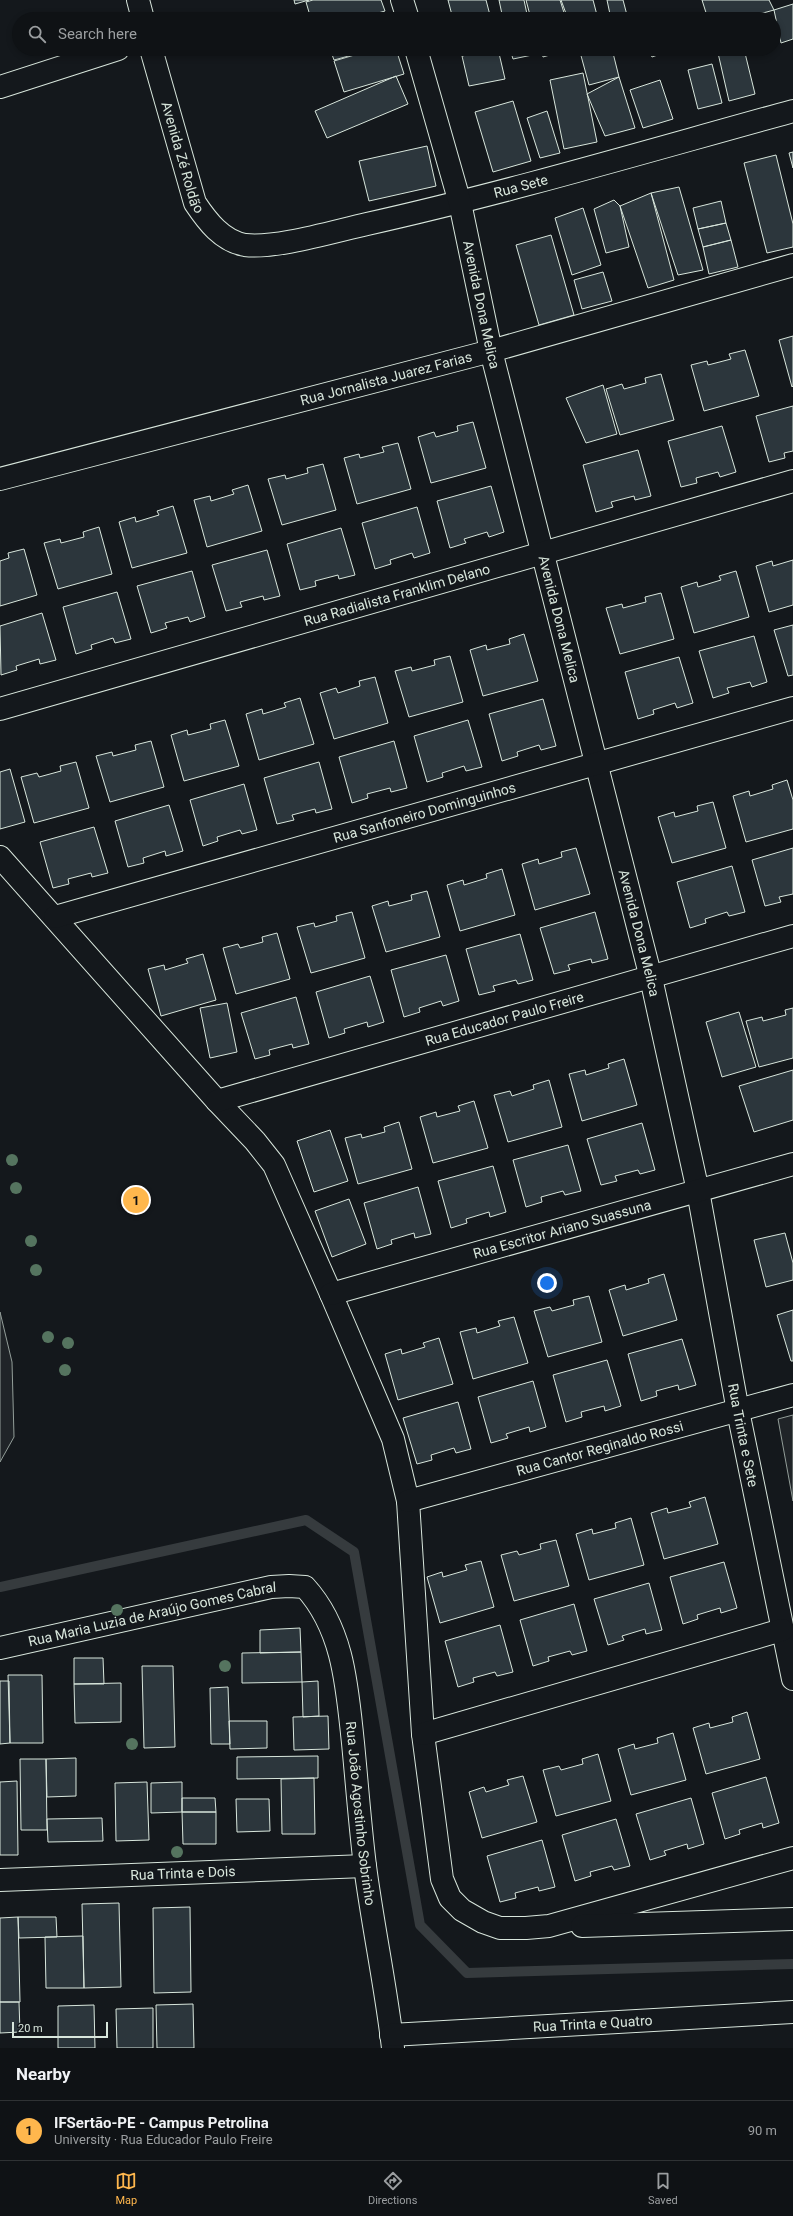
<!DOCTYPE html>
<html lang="en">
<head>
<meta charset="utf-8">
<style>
	body { margin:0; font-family:Roboto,sans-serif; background:#181b1e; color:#f1f3f6 }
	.scale { position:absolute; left:12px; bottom:10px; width:96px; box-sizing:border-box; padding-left:4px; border:2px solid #d8e6dc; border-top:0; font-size:11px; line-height:14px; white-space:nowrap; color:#d8e6dc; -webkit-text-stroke:3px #14181c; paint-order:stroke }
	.you { position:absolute; left:547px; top:1283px; width:14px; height:14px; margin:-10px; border:3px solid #fff; border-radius:50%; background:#1a73e8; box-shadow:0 0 0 6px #1a73e833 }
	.badge { display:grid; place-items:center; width:26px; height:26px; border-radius:50%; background:#ffb74d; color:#111; font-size:13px; font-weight:700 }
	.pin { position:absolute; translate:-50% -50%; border:2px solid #fff; box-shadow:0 1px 4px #0006 }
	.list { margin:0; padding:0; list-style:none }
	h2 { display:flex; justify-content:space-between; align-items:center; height:52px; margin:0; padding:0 16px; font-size:17px }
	h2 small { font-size:13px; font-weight:400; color:#9b9ea0 }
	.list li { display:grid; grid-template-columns:26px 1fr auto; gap:12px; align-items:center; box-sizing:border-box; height:60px; padding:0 16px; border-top:1px solid #2f3234 }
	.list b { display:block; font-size:15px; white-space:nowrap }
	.list p { margin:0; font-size:13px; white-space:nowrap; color:#9b9ea0 }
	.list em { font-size:13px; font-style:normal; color:#9b9ea0 }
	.icon { flex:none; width:22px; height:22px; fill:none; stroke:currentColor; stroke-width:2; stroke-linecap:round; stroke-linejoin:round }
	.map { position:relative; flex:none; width:793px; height:2048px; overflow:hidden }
	.search { position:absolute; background:#0f1215; box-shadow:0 2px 6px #0003; left:12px; right:12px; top:12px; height:44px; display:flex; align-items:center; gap:10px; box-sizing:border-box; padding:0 14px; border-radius:22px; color:#9b9ea0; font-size:15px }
	.sheet { height:112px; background:#0f1215 }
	nav { display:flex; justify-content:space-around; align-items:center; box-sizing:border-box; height:56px; border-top:1px solid #2f3234; background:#0f1215; font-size:11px; color:#9b9ea0 }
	nav a { display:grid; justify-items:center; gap:2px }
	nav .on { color:#ffb74d }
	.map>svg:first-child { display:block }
	.green { fill:#202428; stroke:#939e99 }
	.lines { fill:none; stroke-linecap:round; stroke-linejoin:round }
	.stream { stroke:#363b3e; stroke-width:10 }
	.building { fill:#2c363c; stroke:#d8e6dc }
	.minor-casing { stroke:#d8e6dc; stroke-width:24 }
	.minor { stroke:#14181c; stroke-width:22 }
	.tree { fill:#55745f }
	.labels { text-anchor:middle; stroke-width:3; stroke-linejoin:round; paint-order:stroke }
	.street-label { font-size:14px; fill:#d8e6dc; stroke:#14181c }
</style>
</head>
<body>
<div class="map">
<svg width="793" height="2048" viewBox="0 0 793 2048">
	<rect width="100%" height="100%" fill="#14181c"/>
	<!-- green -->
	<path class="green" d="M0 1312 12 1362 14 1437 0 1462Z
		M793 1415V1501L778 1419Z"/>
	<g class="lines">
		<!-- stream -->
		<path class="stream" d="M0 1587 306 1520 354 1552 420 1925 467 1973 793 1964"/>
	</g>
	<!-- building -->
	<path class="building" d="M294 0H309L295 4Z
		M313 0H381L385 11 357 19H311L306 2Z
		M448 0H486L491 19H453Z
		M499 0H524L528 19H503Z
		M526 0H560L566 19H531Z
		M561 0H593L598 19H568Z
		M607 0H623L628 19H611Z
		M702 0H769L774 10 741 19H708Z
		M793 4V39L781 43 774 10Z
		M698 14 700 19H684Z
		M330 49H374L334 60Z
		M375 49H396L404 74 344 92 334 61Z
		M460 49H493L462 56Z
		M493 49H498L505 79 469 86 462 56Z
		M510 49H535L537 54 513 59Z
		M541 49H570L543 57Z
		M579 49H592L580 52Z
		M592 49H612L619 77 589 85 580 52Z
		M648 49H674L652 57Z
		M732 49H744L755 94 729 101 718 53Z
		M712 64 722 103 698 109 688 70Z
		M583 73 597 142 564 149 550 80Z
		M396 76 408 104 327 138 315 111Z
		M619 77 635 128 605 136 587 94Z
		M660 80 673 119 643 128 630 90Z
		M513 101 531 161 493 172 475 112Z
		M547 111 560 153 540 158 527 118Z
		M427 146 436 186 369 201 359 161Z
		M793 152V168L789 153Z
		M776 155 793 224V247L767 253 744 163Z
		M679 187 703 270 678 275 651 193Z
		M651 193 674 280 648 288 620 206Z
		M614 200 620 206 629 247 606 253 594 209Z
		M721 201 726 223 698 229 693 208Z
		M583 208 601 265 572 275 555 218Z
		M726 223 731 240 703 247 698 229Z
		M551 235 574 315 539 325 516 245Z
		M731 240 738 267 709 274 703 247Z
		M603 272 612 301 582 309 574 280Z
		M793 336V386L792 387 779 340Z
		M745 350 759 396 704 411 691 365 707 361 708 365 731 359 729 354Z
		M661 374 674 420 620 435 606 389 622 384 624 389 646 383 645 378Z
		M603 385 617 434 586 443 566 398Z
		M793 406V451L784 453 785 458 769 462 756 416Z
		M473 422 486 468 431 483 418 437 434 432 436 437 458 431 457 426Z
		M722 426 736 472 720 477 718 472 696 478 697 483 681 487 668 441Z
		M398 443 411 489 357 504 344 458 359 454 360 458 384 452 382 447Z
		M638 450 651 496 635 500 634 496 611 502 613 507 596 512 583 465Z
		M323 464 336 510 282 525 268 479 285 475 286 479 308 473 307 468Z
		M248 485 262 531 207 547 194 500 210 496 211 501 234 494 232 490Z
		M491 486 504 532 489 537 487 532 464 539 466 543 450 548 437 501Z
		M173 506 187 553 132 568 119 522 135 517 136 522 159 515 157 511Z
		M417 507 430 553 414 558 412 553 390 560 391 564 375 569 362 523Z
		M99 527 112 574 58 589 44 543 60 539 61 543 84 537 83 532Z
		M341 528 355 575 339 579 338 575 315 581 316 586 300 590 287 544Z
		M24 549 37 595 0 606V561L9 558 8 553Z
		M267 550 280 596 264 600 263 596 240 602 242 607 226 611 212 565Z
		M793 560V605L769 612 756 566 772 561 773 566Z
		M192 571 205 617 190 622 188 617 165 623 167 628 151 633 137 586Z
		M736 571 749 617 694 633 681 587 697 582 698 587 721 580 719 576Z
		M117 592 131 639 115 643 113 638 91 645 92 649 76 654 63 607Z
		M661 593 674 639 620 654 606 608 622 604 623 608 646 602 645 597Z
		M42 613 56 660 40 664 39 659 16 666 17 670 1 675 0 626Z
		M793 625V675L788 676 774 630Z
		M524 634 538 681 483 696 470 650 486 645 487 650 510 644 509 639Z
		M754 636 767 682 752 687 750 682 727 688 729 693 713 698 699 651Z
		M450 656 463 702 409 717 395 671 411 667 412 671 435 665 434 660Z
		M679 657 693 703 677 708 675 703 653 710 654 714 638 719 625 672Z
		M375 677 388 723 334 739 320 693 336 688 338 693 360 686 359 681Z
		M300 698 314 744 259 760 246 714 262 709 263 714 286 707 284 703Z
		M543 699 556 746 541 750 539 745 517 752 518 756 502 761 489 714Z
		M225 720 239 766 184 781 171 735 187 730 188 735 211 729 210 724Z
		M468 720 482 767 466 771 464 766 442 773 443 777 427 782 414 736Z
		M151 741 164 787 110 802 96 756 112 752 113 756 136 750 135 745Z
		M394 741 407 788 391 792 390 788 367 794 368 798 352 803 339 757Z
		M76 762 89 808 34 823 21 777 37 773 39 777 61 771 60 766Z
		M319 762 332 809 316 813 315 809 292 815 294 820 277 824 264 778Z
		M10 769 25 822 0 829V772Z
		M787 780 793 800V829L746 842 733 796 749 791 750 796 773 789 772 785Z
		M244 784 257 830 242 834 240 830 217 837 218 841 203 846 190 800Z
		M713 802 726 848 672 863 658 817 674 812 675 817 698 811 697 806Z
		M169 805 183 851 166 856 165 851 143 858 144 863 128 867 115 821Z
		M94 827 108 873 92 877 91 873 68 879 69 884 53 888 40 842Z
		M576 848 590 894 535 910 522 864 538 859 539 864 562 857 561 852Z
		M793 848V894L779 897 781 902 765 906 752 860Z
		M732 866 745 912 729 916 727 912 705 919 706 923 690 928 677 882Z
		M502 869 515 915 460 931 447 885 463 880 464 885 487 878 486 874Z
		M427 891 440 937 386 952 372 906 388 901 389 906 412 900 411 895Z
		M352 912 365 958 311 973 297 927 314 923 315 927 337 921 336 916Z
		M595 912 608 959 592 963 591 959 568 965 570 970 554 974 540 928Z
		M277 933 290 979 236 994 223 948 238 944 240 948 263 942 262 937Z
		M520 934 533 980 518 984 516 980 493 986 495 991 479 995 466 949Z
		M203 954 216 1000 161 1016 148 969 164 965 165 970 188 963 186 959Z
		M446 955 459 1001 443 1006 441 1001 419 1008 420 1012 404 1017 391 970Z
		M370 976 384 1022 368 1027 367 1022 344 1029 345 1033 329 1038 316 992Z
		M296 997 309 1044 293 1048 292 1044 269 1050 270 1055 255 1059 241 1013Z
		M227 1003 237 1052 210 1058 200 1008Z
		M793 1008V1058L759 1067 746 1021 762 1017 763 1021 786 1015 785 1010Z
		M739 1012 756 1067 722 1077 706 1022Z
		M624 1059 637 1105 582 1121 569 1074 585 1070 586 1075 609 1068 608 1064Z
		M793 1070V1120L754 1132 739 1086Z
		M549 1080 562 1127 508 1142 494 1095 510 1091 512 1096 534 1089 533 1085Z
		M474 1101 488 1148 433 1163 420 1117 436 1112 437 1117 460 1111 458 1106Z
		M399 1122 412 1169 358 1184 345 1138 361 1134 362 1138 385 1132 384 1127Z
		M642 1123 655 1170 640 1174 638 1170 615 1176 617 1181 601 1185 587 1139Z
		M330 1130 348 1181 314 1192 297 1141Z
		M568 1145 581 1191 565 1195 563 1191 541 1197 542 1202 526 1207 513 1160Z
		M493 1166 506 1212 490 1217 489 1212 466 1219 467 1223 451 1228 438 1181Z
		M418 1187 431 1234 415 1238 414 1233 391 1240 392 1244 377 1249 364 1203Z
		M349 1199 366 1244 332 1257 315 1211Z
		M785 1233 793 1263V1280L766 1287 754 1240Z
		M664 1274 677 1320 623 1336 609 1290 625 1285 626 1290 649 1283 648 1279Z
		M589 1296 602 1342 548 1357 534 1311 550 1307 552 1311 574 1305 573 1300Z
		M793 1310V1361H791L777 1315Z
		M514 1317 528 1363 473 1379 460 1332 476 1328 477 1333 500 1326 498 1321Z
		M439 1338 453 1384 398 1400 385 1354 401 1349 402 1354 425 1347 423 1343Z
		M682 1339 696 1385 679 1390 678 1385 656 1391 657 1396 641 1401 628 1354Z
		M607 1360 621 1406 605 1411 604 1406 581 1412 582 1417 566 1422 553 1375Z
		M533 1381 546 1427 530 1432 529 1427 506 1434 508 1438 491 1443 478 1397Z
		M458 1402 471 1449 456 1453 454 1448 431 1455 432 1460 417 1464 403 1418Z
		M705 1497 718 1544 664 1559 651 1513 667 1508 668 1513 691 1507 689 1502Z
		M631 1518 644 1565 589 1580 576 1534 592 1529 593 1534 616 1528 615 1523Z
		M556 1540 569 1586 514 1601 501 1555 517 1551 519 1555 541 1549 540 1544Z
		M481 1561 494 1607 440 1623 427 1577 442 1572 443 1577 467 1570 465 1565Z
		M724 1562 737 1608 721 1613 720 1608 697 1615 698 1619 683 1624 670 1577Z
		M649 1583 662 1630 646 1634 645 1629 622 1636 624 1640 608 1645 594 1599Z
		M574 1604 587 1651 572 1655 570 1651 548 1657 549 1661 533 1666 520 1620Z
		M500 1625 513 1672 497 1676 495 1672 473 1678 474 1682 458 1687 445 1641Z
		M300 1628 301 1652 260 1653V1630Z
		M301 1652 302 1682 242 1683V1653Z
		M74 1658H103L104 1684H74Z
		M142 1666H173L175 1747 144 1748Z
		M8 1675H42L43 1743H10Z
		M0 1681H9L10 1743 0 1744Z
		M318 1681 319 1716 303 1717 302 1682Z
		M121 1683V1722L75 1723 74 1684Z
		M228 1687 230 1744H211L210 1688Z
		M747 1712 760 1759 706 1774 693 1728 709 1723 710 1728 733 1722 732 1717Z
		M328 1716 329 1749 294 1750 293 1717Z
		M229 1721H267V1748L230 1749Z
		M673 1733 686 1780 631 1795 618 1749 634 1744 635 1749 658 1743 657 1738Z
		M598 1754 611 1801 556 1816 543 1770 559 1766 561 1770 583 1764 582 1759Z
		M318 1756V1778L237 1779V1757Z
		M76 1758V1796L47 1797 46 1759Z
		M20 1759H46L47 1830H21Z
		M523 1776 537 1822 482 1838 469 1792 484 1787 486 1792 509 1785 507 1780Z
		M766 1777 779 1823 763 1828 762 1823 739 1830 740 1834 725 1839 712 1793Z
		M314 1778 315 1834H282L281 1779Z
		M17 1781 18 1855H0V1782Z
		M147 1782 149 1840 116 1841 115 1783Z
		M182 1782V1812L151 1813V1783Z
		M182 1798H215L216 1812H182Z
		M691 1798 704 1844 688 1849 687 1844 664 1851 666 1855 650 1860 636 1814Z
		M236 1799H269L270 1831 237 1832Z
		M182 1812H216V1844H183Z
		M102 1818 103 1841 48 1842 47 1819Z
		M616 1819 630 1866 614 1870 612 1866 590 1872 591 1876 575 1881 562 1835Z
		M542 1840 555 1887 539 1891 538 1887 515 1893 516 1898 500 1902 487 1856Z
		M119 1903 121 1987 84 1988 82 1904Z
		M190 1907 191 1992 154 1993 153 1908Z
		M18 1917H56L57 1937 19 1938Z
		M18 1917 20 2002H0V1918Z
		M83 1936 84 1988H46L45 1937Z
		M0 2002H19L20 2032 0 2033Z
		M193 2004 194 2048H157L156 2005Z
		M94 2005 95 2048H58V2006Z
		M153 2008V2048H117L116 2009Z"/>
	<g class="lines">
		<!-- minor casing -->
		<g class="minor-casing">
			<g id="minor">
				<path d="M138 0 143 19"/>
				<path d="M402 0 408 19"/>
				<path id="s1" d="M151 49 195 203C207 221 222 241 245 245 275 249 335 231 367 224 510 192 651 150 793 111"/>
				<path id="s2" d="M416 49 460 203 491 351 651 978 698 1191 738 1411 793 1679"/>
				<path d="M0 87 118 49"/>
				<path id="s3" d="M0 479 491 351 793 265"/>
				<path id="s4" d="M0 709 793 481"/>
				<path d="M0 857 217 1101 255 1141 274 1165 331 1294 393 1439 408 1501 423 1734 442 1879 450 1898 462 1910 483 1922 500 1928H526L549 1926 793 1858"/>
				<path id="s5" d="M55 917 793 708"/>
				<path id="s6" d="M217 1101 793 936"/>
				<path id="s7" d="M331 1294 793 1164"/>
				<path id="s8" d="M408 1501 793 1395"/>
				<path id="s9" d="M0 1648 271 1587 289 1586 305 1587C344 1630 347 1687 353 1743 357 1784 360 1825 365 1866 373 1927 386 1987 393 2048"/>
				<path d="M423 1734 782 1630"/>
				<path id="s10" d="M0 1880 365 1866"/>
				<path d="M582 1926 793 1919"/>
				<path id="s11" d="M391 2035 793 2012"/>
			</g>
		</g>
		<!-- minor -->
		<use href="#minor" class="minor"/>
	</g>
	<!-- trees -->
	<g class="tree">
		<circle cx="12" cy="1160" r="6"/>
		<circle cx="16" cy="1188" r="6"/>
		<circle cx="31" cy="1241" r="6"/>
		<circle cx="36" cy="1270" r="6"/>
		<circle cx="48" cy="1337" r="6"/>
		<circle cx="68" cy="1343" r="6"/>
		<circle cx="65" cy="1370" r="6"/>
		<circle cx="117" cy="1610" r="6"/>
		<circle cx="225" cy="1666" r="6"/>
		<circle cx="132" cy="1744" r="6"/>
		<circle cx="177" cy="1852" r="6"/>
	</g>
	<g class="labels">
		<!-- street labels -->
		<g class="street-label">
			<text dy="5" stroke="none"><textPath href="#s1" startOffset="113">Avenida Zé Roldão</textPath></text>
			<text dy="5" stroke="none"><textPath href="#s1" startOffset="510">Rua Sete</textPath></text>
			<text dy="5" stroke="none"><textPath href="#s2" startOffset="264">Avenida Dona Melica</textPath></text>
			<text dy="5" stroke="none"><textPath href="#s3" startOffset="399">Rua Jornalista Juarez Farias</textPath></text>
			<text dy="5" stroke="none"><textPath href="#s4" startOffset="413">Rua Radialista Franklim Delano</textPath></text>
			<text dy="5" stroke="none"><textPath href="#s2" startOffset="588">Avenida Dona Melica</textPath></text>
			<text dy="5" stroke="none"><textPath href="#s5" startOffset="384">Rua Sanfoneiro Dominguinhos</textPath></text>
			<text dy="5" stroke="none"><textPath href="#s2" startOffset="912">Avenida Dona Melica</textPath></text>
			<text dy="5" stroke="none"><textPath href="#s6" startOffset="299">Rua Educador Paulo Freire</textPath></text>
			<text dy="5" stroke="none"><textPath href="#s7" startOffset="240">Rua Escritor Ariano Suassuna</textPath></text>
			<text dy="5" stroke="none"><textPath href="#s2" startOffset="1425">Rua Trinta e Sete</textPath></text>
			<text dy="5" stroke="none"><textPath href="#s8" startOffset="199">Rua Cantor Reginaldo Rossi</textPath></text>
			<text dy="5" stroke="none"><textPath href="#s9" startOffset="156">Rua Maria Luzia de Araújo Gomes Cabral</textPath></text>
			<text dy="5" stroke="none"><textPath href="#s9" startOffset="549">Rua João Agostinho Sobrinho</textPath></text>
			<text dy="5" stroke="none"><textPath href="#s10" startOffset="183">Rua Trinta e Dois</textPath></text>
			<text dy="5" stroke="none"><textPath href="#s11" startOffset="202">Rua Trinta e Quatro</textPath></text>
		</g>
	</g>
</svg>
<div class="scale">20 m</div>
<div class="you"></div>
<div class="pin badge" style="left:136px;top:1200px">1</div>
<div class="search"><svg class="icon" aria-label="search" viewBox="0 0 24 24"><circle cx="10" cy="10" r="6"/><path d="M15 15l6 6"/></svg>Search here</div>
</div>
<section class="sheet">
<h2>Nearby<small></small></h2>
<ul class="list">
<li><span class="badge">1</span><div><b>IFSertão-PE - Campus Petrolina</b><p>University · Rua Educador Paulo Freire</p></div><em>90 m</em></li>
</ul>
</section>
<nav>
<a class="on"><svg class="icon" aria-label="map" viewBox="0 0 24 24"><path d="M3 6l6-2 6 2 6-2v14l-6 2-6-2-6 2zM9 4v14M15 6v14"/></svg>Map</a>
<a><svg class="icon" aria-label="directions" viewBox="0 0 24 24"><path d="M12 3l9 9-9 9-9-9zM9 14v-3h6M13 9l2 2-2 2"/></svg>Directions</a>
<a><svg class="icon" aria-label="saved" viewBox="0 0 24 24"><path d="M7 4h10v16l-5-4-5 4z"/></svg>Saved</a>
</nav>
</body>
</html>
